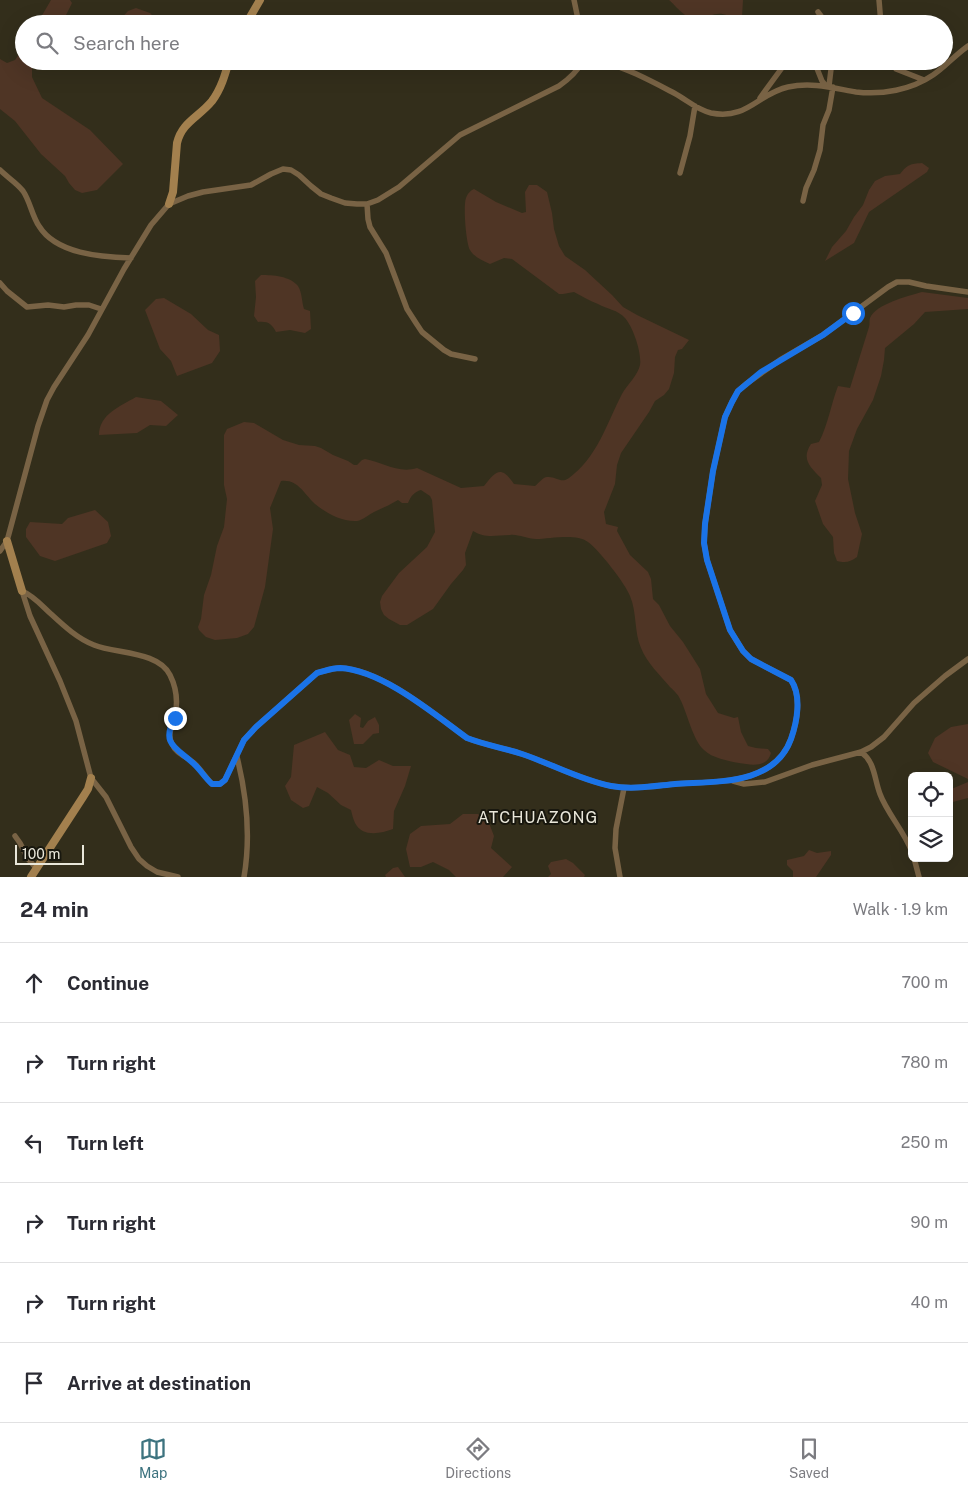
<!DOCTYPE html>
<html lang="en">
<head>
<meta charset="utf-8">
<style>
	body { margin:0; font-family:"Public Sans",sans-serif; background:#f7f7f7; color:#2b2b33 }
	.controls { position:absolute; right:15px; bottom:15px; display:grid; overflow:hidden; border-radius:8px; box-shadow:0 5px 20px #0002 }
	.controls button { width:45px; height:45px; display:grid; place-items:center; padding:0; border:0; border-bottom:1px solid #e1e1e2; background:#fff; color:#2b2b33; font:25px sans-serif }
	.scale { position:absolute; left:15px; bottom:12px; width:69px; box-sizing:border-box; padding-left:5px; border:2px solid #e9e7da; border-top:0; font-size:14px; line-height:18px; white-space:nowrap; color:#e9e7da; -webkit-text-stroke:4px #18170e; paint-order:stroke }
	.stop { position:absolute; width:15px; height:15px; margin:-11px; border:4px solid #1a73e8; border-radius:50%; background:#fff }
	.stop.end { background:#1a73e8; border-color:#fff; box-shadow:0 1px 5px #0008 }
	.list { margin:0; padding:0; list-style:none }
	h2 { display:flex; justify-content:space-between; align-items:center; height:65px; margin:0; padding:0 20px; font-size:21px }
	h2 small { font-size:16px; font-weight:400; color:#7c7c81 }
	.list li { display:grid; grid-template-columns:32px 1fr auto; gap:15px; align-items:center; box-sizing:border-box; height:80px; padding:0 20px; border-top:1px solid #e1e1e2 }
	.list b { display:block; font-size:19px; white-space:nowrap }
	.list em { font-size:16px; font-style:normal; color:#7c7c81 }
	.icon { flex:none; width:28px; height:28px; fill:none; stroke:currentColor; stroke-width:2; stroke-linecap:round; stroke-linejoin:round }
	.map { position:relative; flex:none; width:968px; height:877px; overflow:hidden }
	.search { position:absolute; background:#fff; box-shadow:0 5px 20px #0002; left:15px; right:15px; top:15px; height:55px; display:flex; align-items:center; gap:12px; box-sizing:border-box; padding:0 18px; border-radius:28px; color:#7c7c81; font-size:19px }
	.sheet { height:545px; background:#fff }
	nav { display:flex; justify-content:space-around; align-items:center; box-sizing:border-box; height:70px; border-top:1px solid #e1e1e2; background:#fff; font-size:14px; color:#7c7c81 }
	nav a { display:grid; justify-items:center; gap:2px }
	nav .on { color:#3d737f }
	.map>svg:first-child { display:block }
	.green { fill:#4f3525 }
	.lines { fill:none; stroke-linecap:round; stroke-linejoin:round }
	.street { stroke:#796345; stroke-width:5.5 }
	.secondary { stroke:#a3804e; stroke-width:8 }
	.route { stroke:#1a73e8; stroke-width:6 }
	.labels { text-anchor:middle; stroke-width:4; stroke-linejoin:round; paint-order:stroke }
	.quarter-label { font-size:16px; letter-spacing:1px; fill:#e9e7da; stroke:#18170e }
</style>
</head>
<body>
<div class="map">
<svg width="968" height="877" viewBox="0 0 968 877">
	<rect width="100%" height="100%" fill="#332e1b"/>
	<!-- green -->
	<path class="green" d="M51 0H70L72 3 65 17 67 24H37Z
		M669 0H743L742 17 737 19C727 15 720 11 710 16 707 17 703 20 699 20 687 21 677 7 669 0Z
		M136 8 150 13 161 24H116L128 11Z
		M24 47V61H32V77L42 98 90 130 123 164 97 190 82 193 75 190 69 183 65 176 41 154 15 121 0 109V59L7 63 15 60Z
		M80 61H113L102 69Z
		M922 163 929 168 927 172 869 212 854 243 825 261 832 247 846 231 854 217 863 205 869 190 875 181 885 176 900 174C908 164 910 164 922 163Z
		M529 185H537L547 192 552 213 554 229 559 246 565 256 585 270 612 295 623 307 637 315 689 340 682 349 678 350 675 357 674 373 669 389 664 395 655 401 649 412 621 453 617 465 615 484 604 512 606 524 618 527 617 531 630 555 648 572 651 579 653 599 659 605 670 626 683 642 700 669 706 694 718 713 734 718 738 717 741 732 748 746 756 748 768 749 771 753C767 768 751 765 739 763 728 761 712 758 704 750 693 741 687 712 680 699 678 694 674 691 670 687 660 675 647 663 641 648 634 632 637 612 630 596 625 583 599 550 588 542 576 533 550 539 536 539 527 539 518 534 510 535 496 535 486 539 473 531L465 553 466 565 463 570 451 584 433 609 407 625H400L389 619 384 615 381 609 380 602 382 596 399 573 427 547 435 532 432 500 430 496 421 490C414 492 411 496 408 503H402L398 500C390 505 382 508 374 512 368 515 363 520 357 521 342 522 326 513 315 504 304 494 298 479 281 481L270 508 273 529 265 587 254 627 248 634 237 638 215 640 206 637 199 630 198 627 201 619 204 595 211 575 217 546 224 527 227 499 224 485V435L227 429 244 422 254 423 283 440 299 445 315 446 321 448 333 455 348 461 354 465H357L362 460 365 459C383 462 398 474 417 468L461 488 484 486C496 471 501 465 514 484L535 486C539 483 543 477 547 477 556 476 561 484 569 478 597 458 607 423 622 394 627 385 638 375 640 365 642 353 633 327 625 318 618 310 607 309 598 304 590 301 582 296 574 292L563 294H559L512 259 504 258 490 264C483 261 474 257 470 250 466 243 463 206 466 198 468 193 470 191 474 189L496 202 522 213 526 212 525 192Z
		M261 275C273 275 290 276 298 286 302 292 302 303 304 309L310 311 311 329 305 333 290 330 276 332C272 324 268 321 258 322L254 316 256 297 255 281Z
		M922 292 968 298V309L925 312 914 324 885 348 884 360 881 376 873 400 857 429 849 451 848 479 855 513 862 534 857 557C850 562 846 563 837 561L834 553 833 537 823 524 815 501 822 485 821 478C810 467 801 459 811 444L819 442C828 425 831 404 838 386L850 388 869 327C870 324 869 321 870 318 876 304 908 296 922 292Z
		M164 298 191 314 208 330 219 335 220 351 212 363 177 376 171 361 160 349 145 310 156 299Z
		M136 397 161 401 178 415 166 426 150 425 137 433 99 435C99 414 121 406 136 397Z
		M95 510 108 522 111 536 107 543 55 561 40 556 26 537V529L30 522 62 524 68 518Z
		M355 714 361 718 360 727 363 728 368 721 375 717 379 725V733L373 734 363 744H354L349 720Z
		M968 724V779L933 762 928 753 935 738 951 727Z
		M325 732 338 750 350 755 354 767 366 768 379 760 393 766H411L405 786 394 811 393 829C380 834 362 837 355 823 353 819 352 814 351 810L341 805 328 793 317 787 309 806 303 808 291 800 285 786 291 777 294 745Z
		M968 782V798L949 803V790Z
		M463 814H478L489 823 494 836 491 848 512 867 503 877H456L449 870 433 862 421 867H410L406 849 410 834 421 826 450 824Z
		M809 850 817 853 831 851V855L816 877H793V871L787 865V860L804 856Z
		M566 859 573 863 585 875 584 877H548L551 874 548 866 551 862Z
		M398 867 405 877H386L385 875 393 868Z"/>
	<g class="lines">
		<!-- street -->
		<path class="street" d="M574 0 579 24
			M879 0 881 24
			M817 24 821 16 818 12
			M601 61C627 68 651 81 674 93 687 100 697 110 711 113 748 120 757 94 788 87 812 82 833 88 856 92 882 95 911 90 933 75 945 67 955 55 968 46
			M814 61 822 81 826 86
			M889 61 896 69 924 80
			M829 86 832 61
			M760 98 787 61
			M0 170C7 177 17 183 23 191 30 201 32 216 39 226 56 254 101 257 131 258
			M680 173 690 136 695 106
			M803 201 806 188 814 170 820 150 823 125 829 110 833 87
			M367 204 368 219 370 227 386 253 407 309 416 323 422 332 444 350 451 354 475 359
			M0 283 7 291 27 307 48 305 64 307 76 305H89L101 309
			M0 551 7 541 38 426 47 400 54 387 88 335 124 269 151 225 169 204 188 196 203 192 251 185 271 174 283 169 291 170 299 175 311 186 321 194 331 198 345 203 357 204H367L378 200 399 187 460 135 559 86C569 79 577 72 583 61
			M22 591C34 596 42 606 51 614 64 626 78 639 94 645 116 654 158 651 170 675 176 687 178 702 175 716 174 726 166 732 172 744 176 754 188 757 195 764 201 770 206 778 212 784H220L225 780 244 740 256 727 317 673C325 671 332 668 340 668 383 670 434 714 467 738 485 745 504 748 522 754 552 764 580 780 611 786 632 790 654 786 675 784 715 781 774 786 791 739 797 722 802 697 791 680L751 659 743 651 730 630 707 560 704 543 705 524 713 471 725 417 732 402 738 391 746 384 780 360 823 335 888 287 897 282H909L926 286 968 292
			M22 591 30 616 60 681 76 721 91 778 106 797 131 847 139 859 147 866 157 872 178 877
			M861 752C875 762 874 778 880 794 887 813 904 831 912 852
			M237 757C247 797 251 836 244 877
			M733 781 744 784 765 782 812 765 861 752 871 747 884 737 914 703 945 676 968 659
			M15 836 20 843 28 859 37 869
			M914 858 919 877
			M620 877 615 848 616 829 624 788"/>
		<!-- secondary -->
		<path class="secondary" d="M246 24 260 0
			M169 204 173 192 177 143C182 122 199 117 212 101 221 89 225 75 229 61
			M7 541 22 591
			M31 877 83 797 88 789 91 778"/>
	</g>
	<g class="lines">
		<!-- route -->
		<path class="route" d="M175 718C160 744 177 748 193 763 200 769 205 778 212 784H220L225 780 244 740 256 727 317 673C325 671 332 668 340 668 382 670 434 714 467 738 485 745 504 748 522 754 552 764 580 780 611 786 632 790 654 786 675 784 715 781 774 786 791 739 797 722 802 696 791 680L751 659 743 651 730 630 707 560 704 543 705 524 713 471 725 417 732 402 738 391 761 372 823 335 853 313"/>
	</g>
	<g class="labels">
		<!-- quarter labels -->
		<g class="quarter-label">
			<text x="538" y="823">ATCHUAZONG</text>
		</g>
	</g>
</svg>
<div class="controls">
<button><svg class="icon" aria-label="locate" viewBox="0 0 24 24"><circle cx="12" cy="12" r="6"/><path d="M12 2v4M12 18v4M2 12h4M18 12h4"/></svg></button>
<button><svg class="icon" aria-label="layers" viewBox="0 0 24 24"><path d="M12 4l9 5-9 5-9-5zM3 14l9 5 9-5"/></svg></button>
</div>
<div class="scale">100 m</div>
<div class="stop" style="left:853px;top:313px"></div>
<div class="stop end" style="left:175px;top:718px"></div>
<div class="search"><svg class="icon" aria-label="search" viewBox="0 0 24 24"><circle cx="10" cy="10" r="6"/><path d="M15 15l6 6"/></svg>Search here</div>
</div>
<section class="sheet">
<h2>24 min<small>Walk · 1.9 km</small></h2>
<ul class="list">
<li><svg class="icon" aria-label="ahead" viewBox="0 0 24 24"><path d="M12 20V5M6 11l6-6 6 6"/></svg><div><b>Continue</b></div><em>700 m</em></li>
<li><svg class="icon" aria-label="right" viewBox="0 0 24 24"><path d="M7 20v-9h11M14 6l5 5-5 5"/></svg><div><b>Turn right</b></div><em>780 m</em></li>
<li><svg class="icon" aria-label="left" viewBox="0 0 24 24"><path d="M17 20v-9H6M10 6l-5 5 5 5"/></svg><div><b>Turn left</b></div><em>250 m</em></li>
<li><svg class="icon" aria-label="right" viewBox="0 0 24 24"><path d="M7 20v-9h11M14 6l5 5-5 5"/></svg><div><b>Turn right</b></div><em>90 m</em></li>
<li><svg class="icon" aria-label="right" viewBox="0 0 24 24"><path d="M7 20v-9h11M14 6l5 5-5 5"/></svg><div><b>Turn right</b></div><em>40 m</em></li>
<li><svg class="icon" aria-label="arrive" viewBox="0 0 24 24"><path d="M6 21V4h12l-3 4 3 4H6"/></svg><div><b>Arrive at destination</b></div></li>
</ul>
</section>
<nav>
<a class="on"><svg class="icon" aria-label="map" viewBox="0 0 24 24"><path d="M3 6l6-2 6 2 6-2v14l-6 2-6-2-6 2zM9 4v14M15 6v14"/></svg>Map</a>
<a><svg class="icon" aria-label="directions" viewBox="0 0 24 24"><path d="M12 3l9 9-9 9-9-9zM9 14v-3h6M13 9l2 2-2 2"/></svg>Directions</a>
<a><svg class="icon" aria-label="saved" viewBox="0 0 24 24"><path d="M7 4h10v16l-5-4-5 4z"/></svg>Saved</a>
</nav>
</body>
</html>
